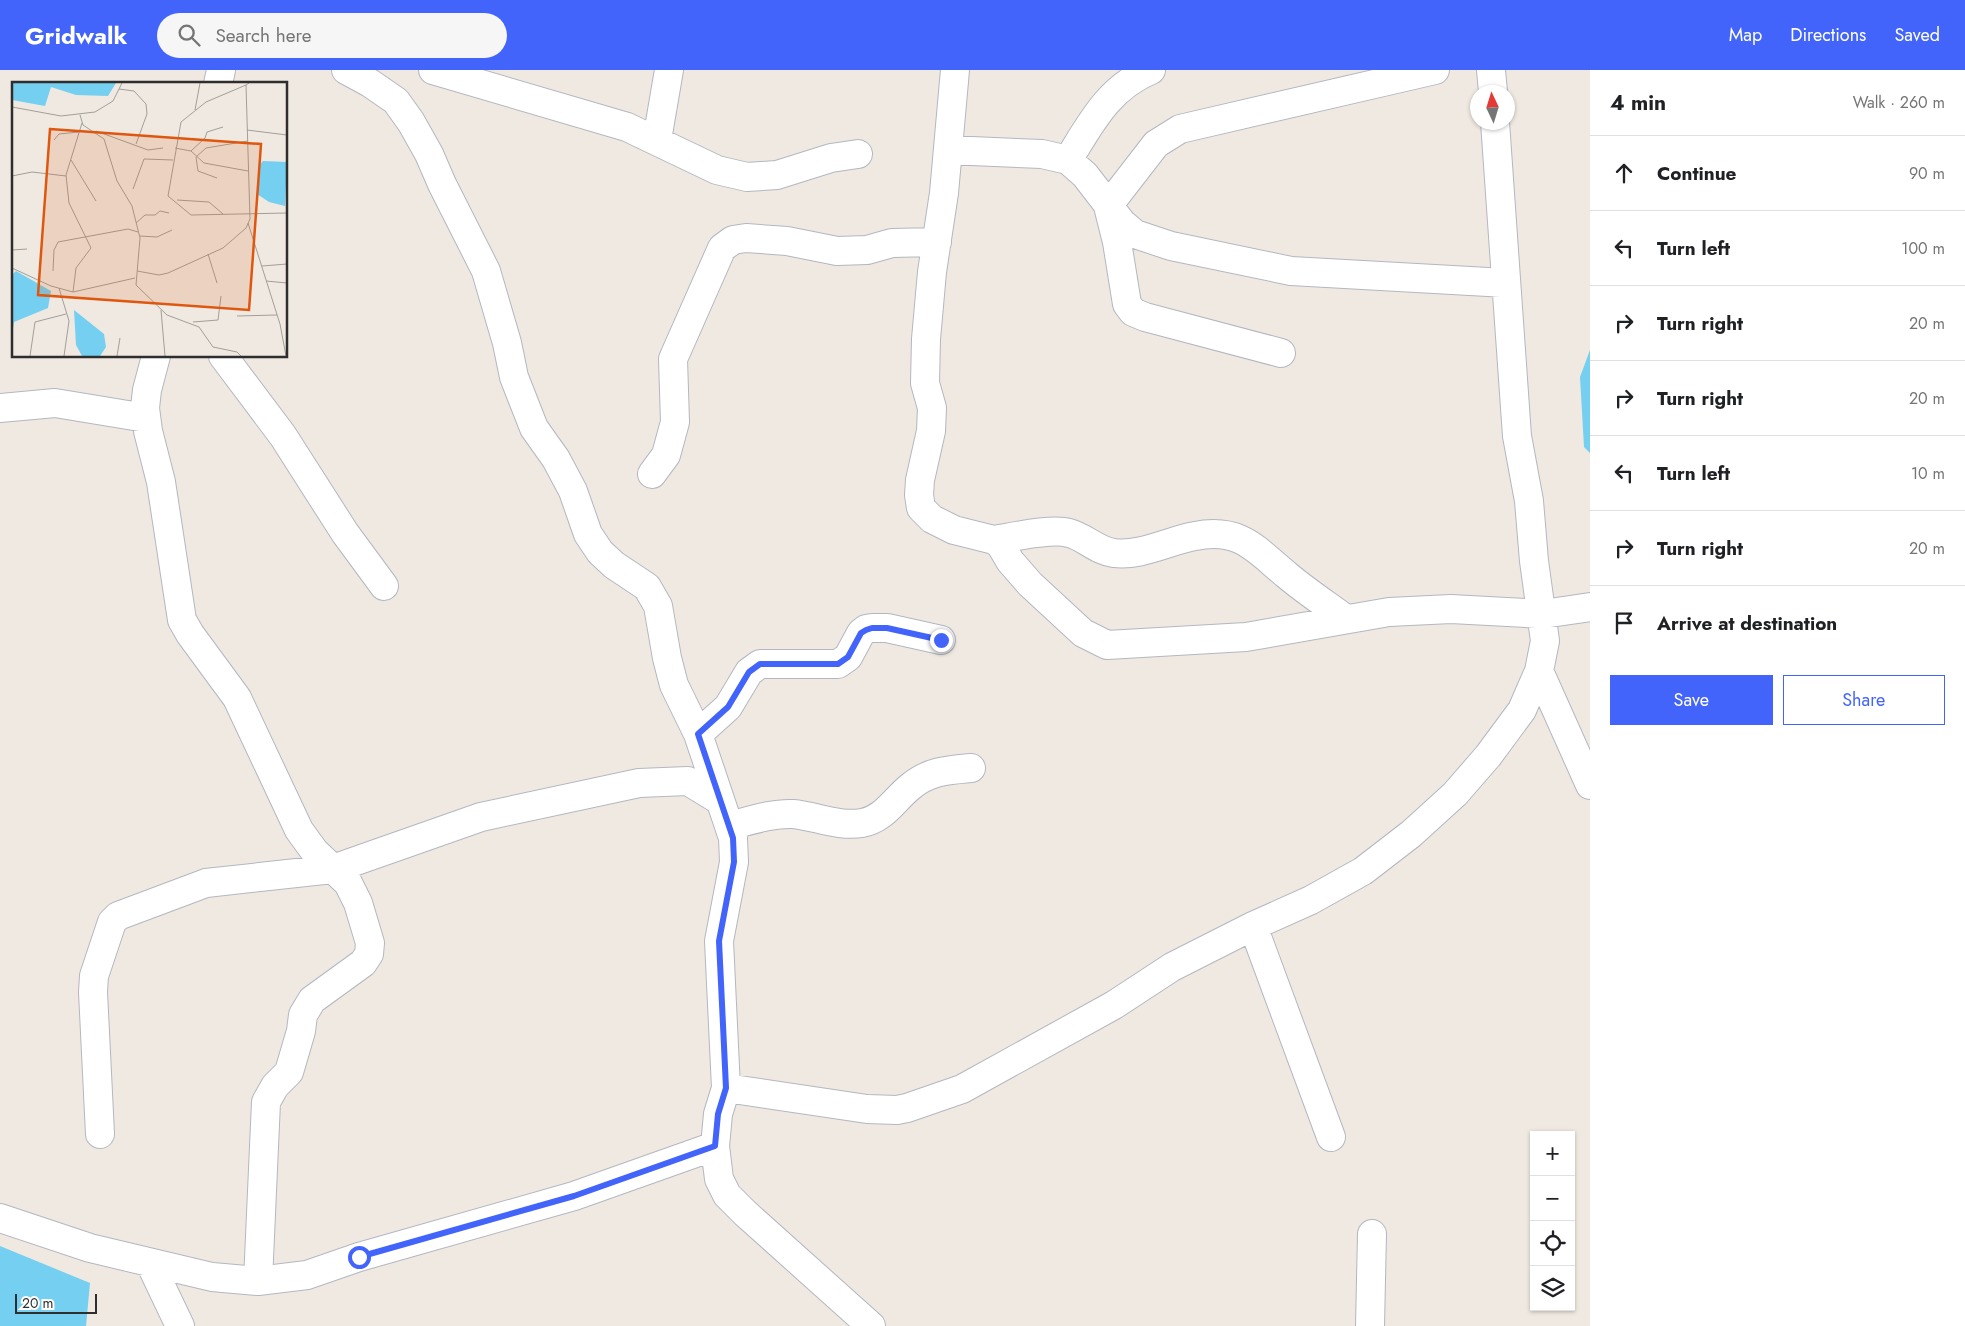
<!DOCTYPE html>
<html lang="en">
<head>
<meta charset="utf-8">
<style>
	body { margin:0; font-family:Jost,sans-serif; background:#f6f6f6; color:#202124 }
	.controls { position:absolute; right:15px; bottom:15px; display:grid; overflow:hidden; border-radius:0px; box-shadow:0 1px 4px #0004 }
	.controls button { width:45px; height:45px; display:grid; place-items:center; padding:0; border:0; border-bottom:1px solid #e0e0e0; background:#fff; color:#202124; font:25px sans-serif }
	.compass { position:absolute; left:1470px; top:15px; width:45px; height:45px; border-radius:50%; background:#fff; box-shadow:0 1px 4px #0004; rotate:356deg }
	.scale { position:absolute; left:15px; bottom:12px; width:82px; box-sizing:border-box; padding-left:5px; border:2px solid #2e2e2e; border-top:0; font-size:14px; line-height:18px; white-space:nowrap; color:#2e2e2e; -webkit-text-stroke:4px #fff; paint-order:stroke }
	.stop { position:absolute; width:15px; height:15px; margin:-11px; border:4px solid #4264fb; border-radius:50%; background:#fff }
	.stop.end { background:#4264fb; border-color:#fff; box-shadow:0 1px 5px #0008 }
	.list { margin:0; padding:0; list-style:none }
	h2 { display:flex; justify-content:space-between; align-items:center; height:65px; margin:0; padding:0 20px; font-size:21px }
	h2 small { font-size:16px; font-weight:400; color:#757577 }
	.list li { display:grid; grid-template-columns:32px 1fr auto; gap:15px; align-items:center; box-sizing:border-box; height:75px; padding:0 20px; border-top:1px solid #e0e0e0 }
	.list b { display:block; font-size:19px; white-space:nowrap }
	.list em { font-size:16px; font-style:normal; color:#757577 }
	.actions { display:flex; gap:10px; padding:15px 20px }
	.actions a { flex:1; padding:11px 0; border:1px solid #4264fb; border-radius:0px; text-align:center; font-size:18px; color:#4264fb }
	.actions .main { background:#4264fb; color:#fff }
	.icon { flex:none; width:28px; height:28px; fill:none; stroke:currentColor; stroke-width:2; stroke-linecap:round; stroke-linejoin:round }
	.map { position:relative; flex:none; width:1590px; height:1256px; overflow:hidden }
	header { display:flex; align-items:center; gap:30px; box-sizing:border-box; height:70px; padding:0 25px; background:#4264fb; color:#fff }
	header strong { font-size:24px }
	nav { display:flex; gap:28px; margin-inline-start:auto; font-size:18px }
	.search { width:350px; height:45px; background:#f6f6f6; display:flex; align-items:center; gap:12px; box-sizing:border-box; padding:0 18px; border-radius:28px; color:#757577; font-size:19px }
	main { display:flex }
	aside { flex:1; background:#fff }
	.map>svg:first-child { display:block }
	.water { fill:#75cff0 }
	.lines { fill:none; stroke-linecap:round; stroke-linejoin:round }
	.street-casing { stroke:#b4b7c1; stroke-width:30 }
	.street { stroke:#fff; stroke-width:28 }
	.route { stroke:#4264fb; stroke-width:6 }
	.inset-road { fill:none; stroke:#a29e99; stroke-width:1 }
	.view { fill:#df570e; fill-opacity:0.15; stroke:#df570e; stroke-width:2.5 }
	.inset-edge { fill:none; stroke:#2e2e2e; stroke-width:2.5 }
</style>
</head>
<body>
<header>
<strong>Gridwalk</strong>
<div class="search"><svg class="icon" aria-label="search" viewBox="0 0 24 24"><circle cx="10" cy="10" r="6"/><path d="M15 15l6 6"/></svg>Search here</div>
<nav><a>Map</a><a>Directions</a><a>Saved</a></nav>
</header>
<main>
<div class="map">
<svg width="1590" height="1256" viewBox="0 0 1590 1256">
	<rect width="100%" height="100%" fill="#efe9e1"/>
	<!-- water -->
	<path class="water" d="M1590 280V383L1584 377 1580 307Z
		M0 1176 90 1213 86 1256H0Z"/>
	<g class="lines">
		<!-- street casing -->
		<g class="street-casing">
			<path id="street" d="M346 0 370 13 396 31 411 52 429 84 442 114 486 201 507 273 514 307 534 358 556 389 573 421 588 464 600 482 614 495 647 517 658 536 667 588 674 615 698 664 733 768 734 792 719 871 726 1018 718 1044 715 1076 719 1109 727 1125 745 1143 871 1256
				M433 0 627 57 717 100 747 107 777 105 831 88 858 84
				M955 0 944 123 932 202 926 269 925 313 932 338 931 361 920 410 919 425 921 438 932 449 954 460 994 470 1000 474 1010 491 1030 514 1083 563 1107 575 1246 567 1389 542 1451 539 1543 544 1590 537
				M1491 0 1493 22
				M218 14 221 0
				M657 70 669 0
				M948 80 1042 84 1068 90 1085 105 1122 153 1135 164 1171 176 1291 201 1506 213
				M1068 90C1091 53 1108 18 1151 0
				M1281 283 1145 247 1133 242 1127 234 1117 172 1108 136 1156 74 1180 59 1435 0
				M156 286 147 320 145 338 148 361 161 412 182 550 190 564 237 628 299 760 315 782 348 813 358 833 370 873 369 884 363 893 312 930 303 945 301 961 289 1002 275 1016 266 1032 258 1211
				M223 286 283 366 345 463 384 516
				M0 338 55 333 146 348
				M652 404 666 385 675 352 673 289 722 178 733 170 746 168 787 171 837 181 867 180 892 173 937 172
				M994 470C1013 467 1052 458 1069 463 1085 467 1097 481 1114 483 1139 487 1171 470 1195 466 1241 457 1256 480 1288 506 1307 522 1327 535 1346 549
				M1539 601 1590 715
				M698 664 728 637 749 602 760 594H838L848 587 861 563 866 559 872 558H887L941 570
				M729 756C749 751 772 743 793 744 815 746 839 757 862 753 884 749 894 730 910 717 929 701 948 700 971 698
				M1253 856 1331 1067
				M726 1018 867 1039 897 1040 907 1038 962 1019 1114 935 1172 897 1253 856 1311 830 1363 801 1411 764 1455 724 1488 686 1522 640 1539 601 1545 571 1534 491 1529 431 1517 366 1495 52
				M100 1064 93 922 94 906 112 852 118 846 206 813 333 799 481 747 639 713 688 711 719 730
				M0 1148 90 1178 212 1207 258 1211 307 1205 359 1187 574 1126 715 1076
				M150 1193 180 1256
				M1370 1256 1372 1164"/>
		</g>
		<!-- street -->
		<use href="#street" class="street"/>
	</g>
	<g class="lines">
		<!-- route -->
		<path class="route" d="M359 1187 574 1126 715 1076 718 1044 726 1018 719 871 734 792 733 768 698 664 728 637 749 602 760 594H838L848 587 861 563 866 560 872 558H887L941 570"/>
	</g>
	<!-- overview -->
	<g transform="translate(12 12)">
		<rect width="275" height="275" fill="#efe9e1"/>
		<path d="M0 1H104L96 14 64 13 39 5 33 24 0 18ZM251 79 275 80 273 124 257 120 245 112 247 83ZM4 189 39 209 36 226 2 240 0 254V193ZM62 228 92 252 94 265 88 274H70L64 263Z" fill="#75cff0"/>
		<path class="inset-road" d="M234 3 194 20 169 40 156 114 179 133 275 131M107 7 122 9 134 22 135 32 124 62M0 25 49 34 83 30 101 19 110 1M183 28 188 1M68 33 71 43 92 57 105 99 120 124 128 156 124 203 155 233 187 245 201 265 225 270 229 274M235 48 275 53M84 49 136 68 151 66M42 58 47 52 67 50M163 66 179 69 192 81 236 89M179 69 193 56 195 50 211 45M59 78 84 119M0 94 20 90 54 94M205 96 186 89 184 75 194 66 236 59M121 107 132 77 161 78M165 118 197 120 211 132M124 141 133 133H143L148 129 157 131M236 141 268 242 274 274M128 154 145 155 160 148M0 168 15 167M196 172 205 201M250 184 275 182M0 186 39 204 61 210 123 196M41 189 42 168 46 160 116 147 126 150M125 189 147 193 156 191 211 166 234 146 238 137 234 3 237 1M254 199 275 201M47 206 57 239 52 274M61 210 64 186 79 166 57 121 54 93 70 41M149 228 153 274M225 234 265 233M181 240 206 238 209 214M18 274 23 240 54 232M105 274 108 256"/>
		<path class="view" d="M38 47 249 62 237 228 26 213Z"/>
		<rect width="275" height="275" class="inset-edge"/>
	</g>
</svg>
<div class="controls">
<button>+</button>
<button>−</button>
<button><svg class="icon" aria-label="locate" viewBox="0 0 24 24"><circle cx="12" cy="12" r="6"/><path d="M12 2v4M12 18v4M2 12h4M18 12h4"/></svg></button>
<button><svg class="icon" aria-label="layers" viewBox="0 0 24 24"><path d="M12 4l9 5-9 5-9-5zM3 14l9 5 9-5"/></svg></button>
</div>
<svg class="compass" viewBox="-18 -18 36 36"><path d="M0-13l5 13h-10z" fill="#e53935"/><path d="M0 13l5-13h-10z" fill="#757577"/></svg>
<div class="scale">20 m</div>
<div class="stop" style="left:359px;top:1187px"></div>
<div class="stop end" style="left:941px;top:570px"></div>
</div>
<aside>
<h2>4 min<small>Walk · 260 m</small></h2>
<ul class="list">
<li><svg class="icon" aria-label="ahead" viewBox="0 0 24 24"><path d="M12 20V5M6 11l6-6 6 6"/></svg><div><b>Continue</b></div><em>90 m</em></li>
<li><svg class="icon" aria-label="left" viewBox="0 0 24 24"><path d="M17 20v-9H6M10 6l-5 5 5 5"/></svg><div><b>Turn left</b></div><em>100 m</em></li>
<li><svg class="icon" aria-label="right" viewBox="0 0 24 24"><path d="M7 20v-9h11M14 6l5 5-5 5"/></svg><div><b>Turn right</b></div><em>20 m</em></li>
<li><svg class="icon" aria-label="right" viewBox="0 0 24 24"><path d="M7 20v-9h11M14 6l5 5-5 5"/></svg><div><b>Turn right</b></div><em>20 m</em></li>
<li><svg class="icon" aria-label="left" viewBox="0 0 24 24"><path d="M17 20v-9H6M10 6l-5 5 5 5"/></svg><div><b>Turn left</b></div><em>10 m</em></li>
<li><svg class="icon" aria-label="right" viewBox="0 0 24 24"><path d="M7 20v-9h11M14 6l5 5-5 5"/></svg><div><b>Turn right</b></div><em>20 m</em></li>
<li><svg class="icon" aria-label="arrive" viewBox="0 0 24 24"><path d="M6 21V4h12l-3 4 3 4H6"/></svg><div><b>Arrive at destination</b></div></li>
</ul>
<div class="actions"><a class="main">Save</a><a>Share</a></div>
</aside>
</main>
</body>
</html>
